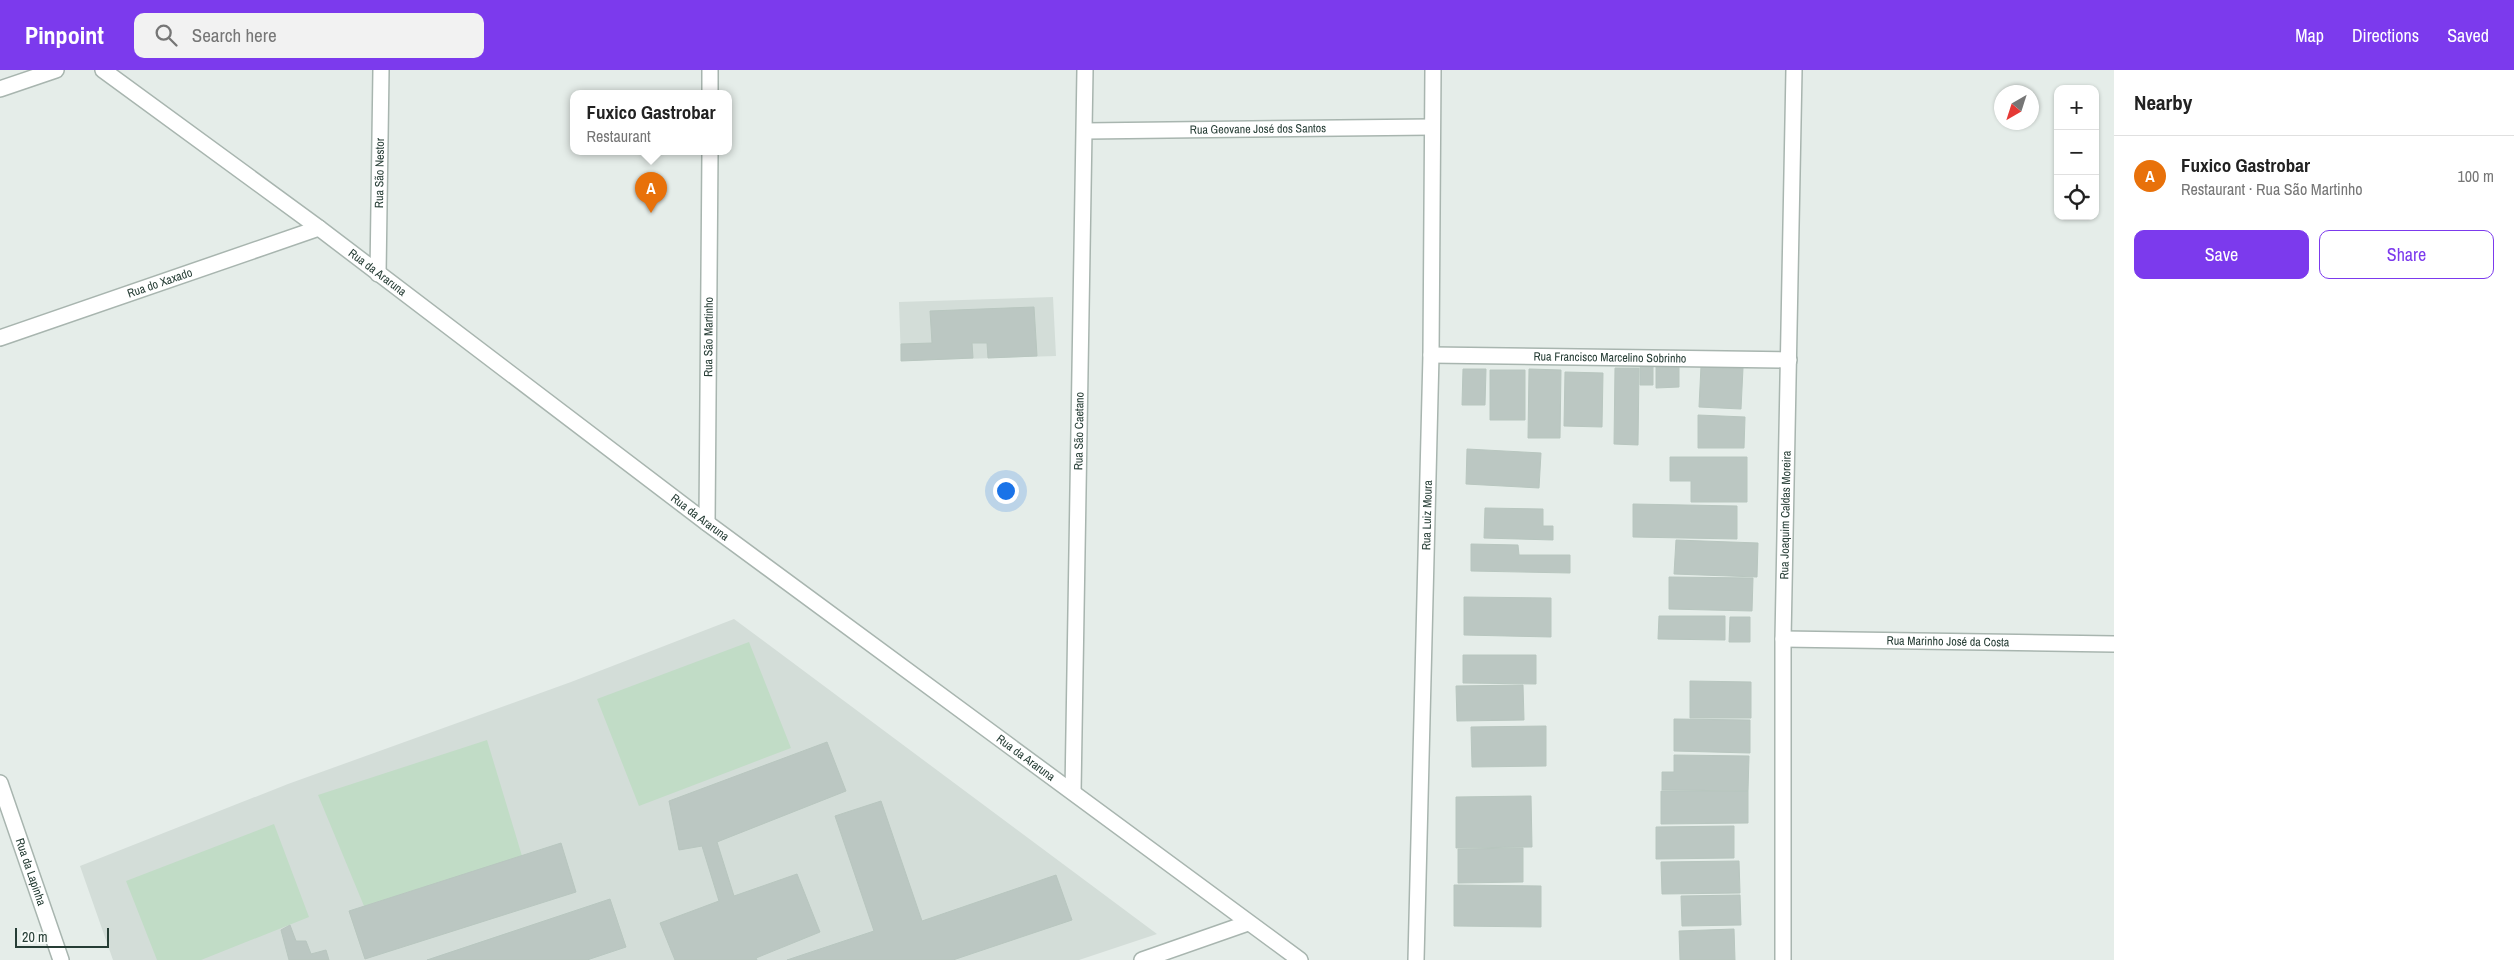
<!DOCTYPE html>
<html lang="en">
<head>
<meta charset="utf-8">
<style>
	body { margin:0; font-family:"Archivo Narrow",sans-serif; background:#f2f2f2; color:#222 }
	.controls { position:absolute; right:15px; top:15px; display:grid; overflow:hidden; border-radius:10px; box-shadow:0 1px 4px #0004 }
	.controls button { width:45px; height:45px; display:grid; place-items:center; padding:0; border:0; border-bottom:1px solid #e0e0e0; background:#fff; color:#222; font:25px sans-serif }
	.compass { position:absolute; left:1994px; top:15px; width:45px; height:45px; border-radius:50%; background:#fff; box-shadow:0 1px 4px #0004; rotate:219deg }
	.scale { position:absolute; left:15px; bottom:12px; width:94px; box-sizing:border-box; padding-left:5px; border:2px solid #263d35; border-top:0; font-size:14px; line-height:18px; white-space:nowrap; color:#263d35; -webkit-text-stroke:4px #f6faf7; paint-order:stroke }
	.you { position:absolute; left:1005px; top:420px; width:18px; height:18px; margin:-12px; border:4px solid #fff; border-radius:50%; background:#1a73e8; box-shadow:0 0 0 8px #1a73e833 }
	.badge { display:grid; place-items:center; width:32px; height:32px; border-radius:50%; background:#7c3aed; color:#fff; font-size:16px; font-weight:700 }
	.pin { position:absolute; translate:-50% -41px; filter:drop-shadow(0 1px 2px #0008) }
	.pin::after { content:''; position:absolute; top:26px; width:18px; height:15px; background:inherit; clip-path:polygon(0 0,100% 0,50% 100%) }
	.popup { position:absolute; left:570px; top:20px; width:162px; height:65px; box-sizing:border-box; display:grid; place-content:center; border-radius:10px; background:#fff; filter:drop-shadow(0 1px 4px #0005); font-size:16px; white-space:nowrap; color:#767676 }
	.popup b { font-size:19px; color:#222 }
	.popup::after { content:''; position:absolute; left:50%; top:100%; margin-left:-10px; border:10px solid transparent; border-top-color:#fff }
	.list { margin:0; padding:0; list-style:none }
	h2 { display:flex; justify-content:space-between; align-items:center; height:65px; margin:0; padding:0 20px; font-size:21px }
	h2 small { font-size:16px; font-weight:400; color:#767676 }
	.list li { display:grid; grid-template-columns:32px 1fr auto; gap:15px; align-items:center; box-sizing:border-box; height:80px; padding:0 20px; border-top:1px solid #e0e0e0 }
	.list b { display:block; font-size:19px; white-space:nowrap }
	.list p { margin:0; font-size:16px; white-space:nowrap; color:#767676 }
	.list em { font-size:16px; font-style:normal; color:#767676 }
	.actions { display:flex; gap:10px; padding:15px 20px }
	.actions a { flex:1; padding:11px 0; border:1px solid #7c3aed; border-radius:10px; text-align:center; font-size:18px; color:#7c3aed }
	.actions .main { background:#7c3aed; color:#fff }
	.icon { flex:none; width:28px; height:28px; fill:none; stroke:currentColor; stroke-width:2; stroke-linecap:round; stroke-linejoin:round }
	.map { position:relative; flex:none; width:2114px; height:890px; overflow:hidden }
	header { display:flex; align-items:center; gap:30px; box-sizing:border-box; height:70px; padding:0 25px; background:#7c3aed; color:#fff }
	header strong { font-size:24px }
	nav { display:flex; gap:28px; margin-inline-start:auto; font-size:18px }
	.search { width:350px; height:45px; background:#f2f2f2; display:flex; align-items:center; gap:12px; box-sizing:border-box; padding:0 18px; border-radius:10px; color:#767676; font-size:19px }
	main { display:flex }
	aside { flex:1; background:#fff }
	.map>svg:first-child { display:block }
	.built { fill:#d3ddd8 }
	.green { fill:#c1dcc6 }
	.building { fill:#bbc7c2; stroke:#b8c6bf }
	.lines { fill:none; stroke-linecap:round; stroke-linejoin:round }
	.minor-casing { stroke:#a8b5af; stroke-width:18 }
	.tertiary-casing { stroke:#a8b5af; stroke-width:18 }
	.minor { stroke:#fff; stroke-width:15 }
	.tertiary { stroke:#fff; stroke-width:15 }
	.labels { text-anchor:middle; stroke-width:4; stroke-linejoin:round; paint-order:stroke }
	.street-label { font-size:12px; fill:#263d35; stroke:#f6faf7 }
</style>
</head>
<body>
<header>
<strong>Pinpoint</strong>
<div class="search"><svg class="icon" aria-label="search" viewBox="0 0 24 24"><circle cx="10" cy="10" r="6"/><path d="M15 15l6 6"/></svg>Search here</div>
<nav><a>Map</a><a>Directions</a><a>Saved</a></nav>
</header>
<main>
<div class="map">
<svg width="2114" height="890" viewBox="0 0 2114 890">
	<rect width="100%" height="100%" fill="#e5ede9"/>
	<!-- built -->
	<path class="built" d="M1053 227 1056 286 901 291 899 232Z
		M734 549 1157 864 1079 890H113L80 796 288 714 571 612Z"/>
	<!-- green -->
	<path class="green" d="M749 572 791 678 639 736 597 629Z
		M487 670 522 786 364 836 318 725Z
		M274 754 309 847 201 890H157L126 811Z"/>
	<!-- building -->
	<path class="building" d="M1034 237 1037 286 988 288 987 273H972L973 288 901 291V274L932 273 930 241Z
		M1640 294H1653V315H1640Z
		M1656 296H1679V317L1656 318Z
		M1701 296 1743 298 1741 339 1699 337Z
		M1615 298H1639L1638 375 1614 374Z
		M1463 299H1486L1485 335H1462Z
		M1529 299 1561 300 1560 368H1528Z
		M1490 300H1525V350H1490Z
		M1565 302 1603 303 1602 357 1564 356Z
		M1698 345 1745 347 1744 378H1698Z
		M1467 379 1541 383 1539 418 1466 414Z
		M1670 387H1747V432H1691V411H1670Z
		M1633 434 1737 436V469L1633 467Z
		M1485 438 1543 439V456H1553V470L1484 468Z
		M1676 470 1758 473 1757 507 1674 504Z
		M1471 474 1518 475 1519 485H1570V503L1471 501Z
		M1669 507 1753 508 1752 541 1669 539Z
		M1464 527 1551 528V567L1464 565Z
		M1659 546H1725V570L1658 569Z
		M1730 547H1750V572H1729Z
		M1463 585H1536V614L1463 613Z
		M1690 611 1751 612V648H1690Z
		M1523 615 1524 650 1457 651 1456 616Z
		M1674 649 1750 650V683L1674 681Z
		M1546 656V696L1472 697 1471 657Z
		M827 672 846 721 717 772 734 826 797 804 820 862 756 888 757 890H675L660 853 719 831 702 776 679 780 669 731Z
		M1674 685 1749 686 1748 721 1662 720V702H1674Z
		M1661 721H1748V753L1661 754Z
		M1531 726 1532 777 1456 778V727Z
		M881 731 922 851 1056 805 1072 850 953 890H787L874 861 835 746Z
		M1734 756V788L1656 789V757Z
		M561 773 576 822 365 889 349 841Z
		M1523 778V812L1458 813V779Z
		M1739 791 1740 823 1662 824 1661 792Z
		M1454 815 1541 816V857L1454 856Z
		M1740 825 1741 855 1682 856 1681 826Z
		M610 829 626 877 587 890H427Z
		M290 855 296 871H306L311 884 326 880 329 890H289L281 860Z
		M1734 859 1735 890H1680L1679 861Z"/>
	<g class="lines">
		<!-- minor casing -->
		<g class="minor-casing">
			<g id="minor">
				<path d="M0 19 56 0"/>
				<path d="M710 24V0"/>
				<path id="s1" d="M1086 61 1432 57"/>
				<path id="s2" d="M378 204 381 0"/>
				<path id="s3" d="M0 268 319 158"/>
				<path id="s4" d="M1431 285 1789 290"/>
				<path id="s5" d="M707 453 710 82"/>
				<path id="s6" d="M1783 569 2114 574"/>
				<path id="s7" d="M0 713 61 890"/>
				<path id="s8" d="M1073 722 1085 0"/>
				<path d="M1142 890 1248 853"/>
				<path id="s9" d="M1416 890 1431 285 1433 0"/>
				<path id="s10" d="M1783 890V569L1794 0"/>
			</g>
		</g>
		<!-- tertiary casing -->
		<g class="tertiary-casing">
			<g id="tertiary">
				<path id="s11" d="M103 0 319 158 707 453 1300 890"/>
			</g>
		</g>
		<!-- minor -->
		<use href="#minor" class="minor"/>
		<!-- tertiary -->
		<use href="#tertiary" class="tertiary"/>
	</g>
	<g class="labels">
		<!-- street labels -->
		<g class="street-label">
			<text dy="4" stroke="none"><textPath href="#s1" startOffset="172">Rua Geovane José dos Santos</textPath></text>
			<text dy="4" stroke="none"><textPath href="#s2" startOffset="101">Rua São Nestor</textPath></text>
			<text dy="4" stroke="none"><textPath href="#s11" startOffset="341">Rua da Araruna</textPath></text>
			<text dy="4" stroke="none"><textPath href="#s3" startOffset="169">Rua do Xaxado</textPath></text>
			<text dy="4" stroke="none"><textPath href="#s5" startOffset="186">Rua São Martinho</textPath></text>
			<text dy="4" stroke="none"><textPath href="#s4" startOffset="179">Rua Francisco Marcelino Sobrinho</textPath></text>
			<text dy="4" stroke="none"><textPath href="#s8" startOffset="361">Rua São Caetano</textPath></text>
			<text dy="4" stroke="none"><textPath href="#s9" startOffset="445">Rua Luiz Moura</textPath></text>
			<text dy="4" stroke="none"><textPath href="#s10" startOffset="445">Rua Joaquim Caldas Moreira</textPath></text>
			<text dy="4" stroke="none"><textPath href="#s11" startOffset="746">Rua da Araruna</textPath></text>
			<text dy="4" stroke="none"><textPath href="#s6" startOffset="165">Rua Marinho José da Costa</textPath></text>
			<text dy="4" stroke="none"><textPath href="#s11" startOffset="1151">Rua da Araruna</textPath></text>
			<text dy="4" stroke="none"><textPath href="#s7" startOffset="94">Rua da Lapinha</textPath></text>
		</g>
	</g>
</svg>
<div class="controls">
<button>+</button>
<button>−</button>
<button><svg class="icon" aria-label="locate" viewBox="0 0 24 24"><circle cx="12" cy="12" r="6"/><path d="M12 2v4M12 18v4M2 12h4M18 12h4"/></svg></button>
</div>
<svg class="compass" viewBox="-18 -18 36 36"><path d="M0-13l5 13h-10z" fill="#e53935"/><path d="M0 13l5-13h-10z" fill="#767676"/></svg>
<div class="scale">20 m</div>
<div class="you"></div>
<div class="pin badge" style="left:651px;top:143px;background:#e8710a">A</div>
<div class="popup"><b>Fuxico Gastrobar</b>Restaurant</div>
</div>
<aside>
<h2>Nearby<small></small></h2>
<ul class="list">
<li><span class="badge" style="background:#e8710a">A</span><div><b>Fuxico Gastrobar</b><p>Restaurant · Rua São Martinho</p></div><em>100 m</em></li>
</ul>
<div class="actions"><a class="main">Save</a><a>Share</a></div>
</aside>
</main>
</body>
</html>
